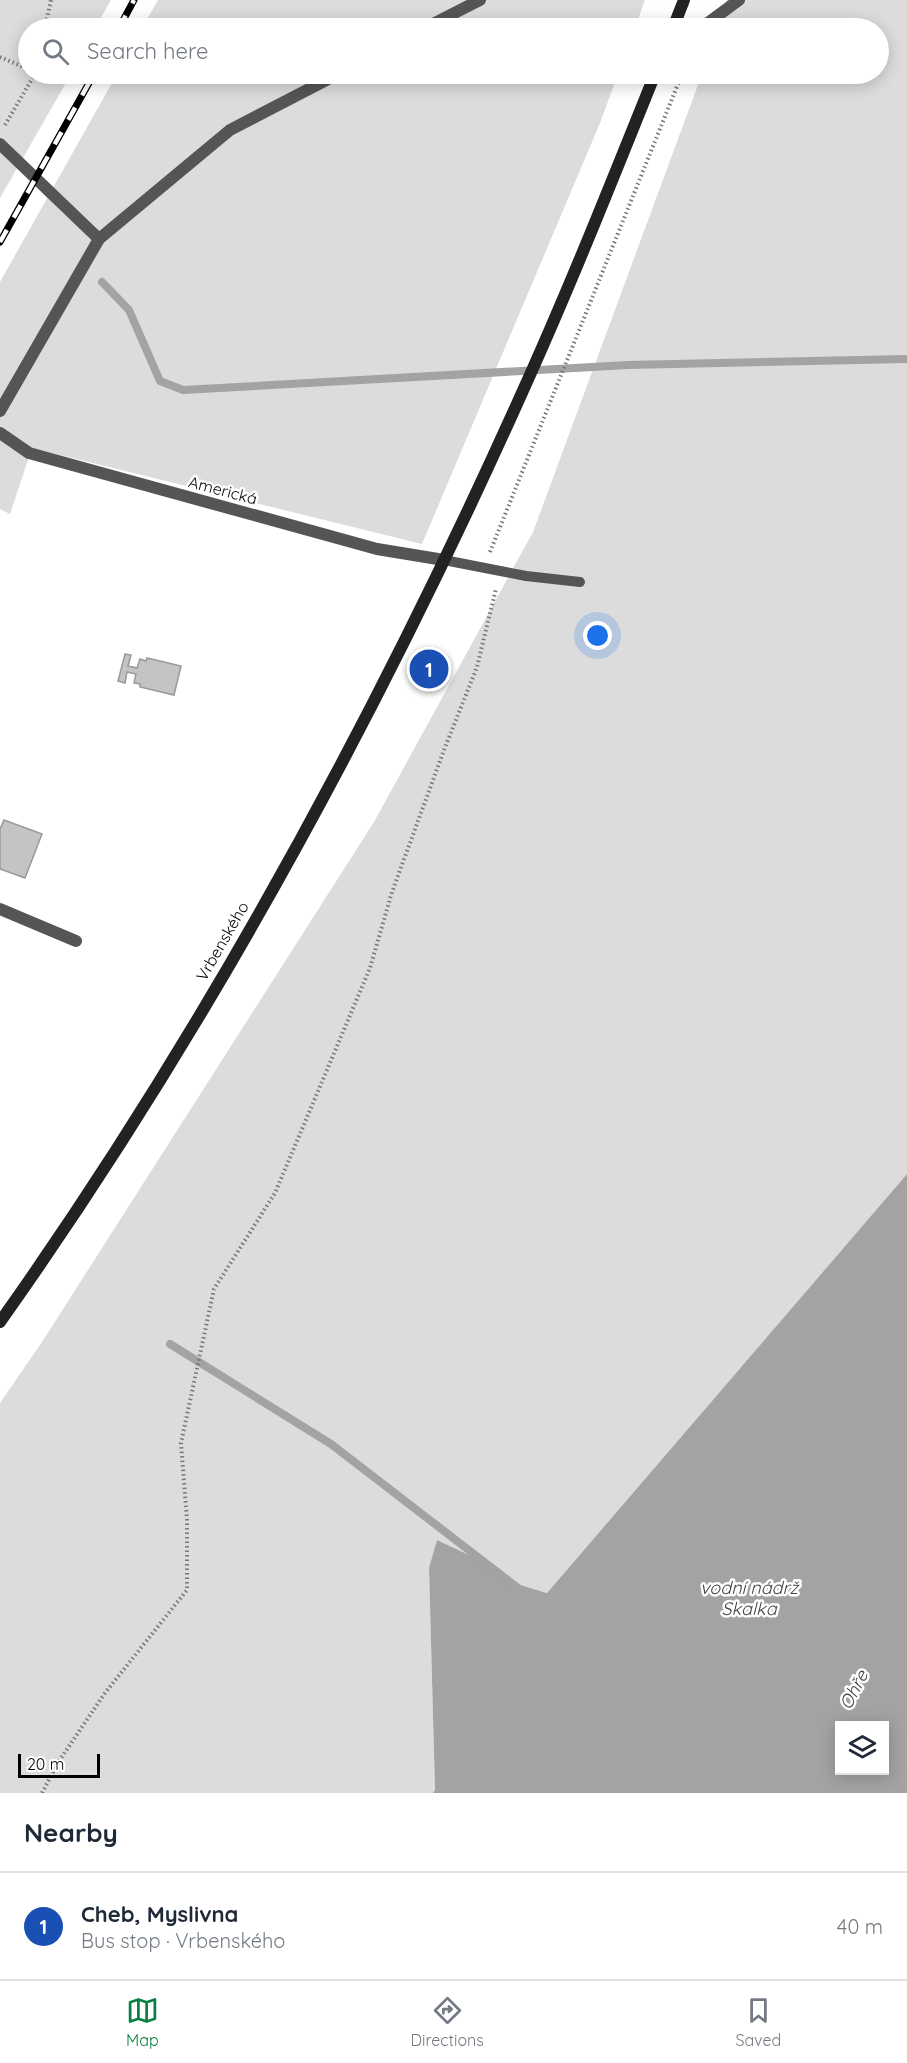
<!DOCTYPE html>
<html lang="en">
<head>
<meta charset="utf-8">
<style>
	body { margin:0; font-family:Quicksand,sans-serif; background:#f2f2f3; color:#1f2937 }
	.controls { position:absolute; right:18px; bottom:18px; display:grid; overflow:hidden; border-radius:0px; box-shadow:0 3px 15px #0003 }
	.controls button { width:54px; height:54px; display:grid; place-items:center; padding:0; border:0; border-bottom:2px solid #e0e1e3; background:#fff; color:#1f2937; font:30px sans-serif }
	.scale { position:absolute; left:18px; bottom:15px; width:82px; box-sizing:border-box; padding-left:6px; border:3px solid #000; border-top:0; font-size:16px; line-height:21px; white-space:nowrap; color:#000; -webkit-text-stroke:4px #fff; paint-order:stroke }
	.you { position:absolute; left:598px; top:636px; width:21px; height:21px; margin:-15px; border:4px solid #fff; border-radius:50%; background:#1a73e8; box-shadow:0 0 0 9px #1a73e833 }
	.badge { display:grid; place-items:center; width:39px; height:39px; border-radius:50%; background:#0b8043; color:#fff; font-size:20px; font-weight:700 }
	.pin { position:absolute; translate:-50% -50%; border:3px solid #fff; box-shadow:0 2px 6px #0006 }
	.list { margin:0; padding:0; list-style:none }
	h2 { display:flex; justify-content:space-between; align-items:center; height:78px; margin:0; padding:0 24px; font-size:26px }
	h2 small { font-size:20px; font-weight:400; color:#747a83 }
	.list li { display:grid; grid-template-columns:39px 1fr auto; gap:18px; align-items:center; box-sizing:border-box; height:108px; padding:0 24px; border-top:2px solid #e0e1e3 }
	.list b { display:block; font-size:22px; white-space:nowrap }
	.list p { margin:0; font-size:20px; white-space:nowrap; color:#747a83 }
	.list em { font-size:20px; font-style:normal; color:#747a83 }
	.icon { flex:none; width:33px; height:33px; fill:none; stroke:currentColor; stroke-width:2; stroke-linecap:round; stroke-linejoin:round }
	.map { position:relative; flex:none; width:907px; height:1793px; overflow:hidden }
	.search { position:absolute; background:#fff; box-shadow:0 3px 15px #0003; left:18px; right:18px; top:18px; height:66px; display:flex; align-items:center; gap:15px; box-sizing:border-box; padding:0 21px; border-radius:33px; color:#747a83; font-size:22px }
	.sheet { height:186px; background:#fff }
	nav { display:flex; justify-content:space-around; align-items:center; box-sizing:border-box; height:84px; border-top:2px solid #e0e1e3; background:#fff; font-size:16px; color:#747a83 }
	nav a { display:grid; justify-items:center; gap:3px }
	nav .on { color:#0b8043 }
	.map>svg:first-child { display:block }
	.green { fill:#dcdcdc }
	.water { fill:#a3a3a3; fill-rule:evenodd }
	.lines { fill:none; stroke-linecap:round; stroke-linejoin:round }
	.stream { stroke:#a3a3a3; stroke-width:8 }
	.building { fill:#c4c4c4; stroke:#999; stroke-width:1.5 }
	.path { stroke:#777; stroke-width:4; stroke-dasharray:1.5 3; stroke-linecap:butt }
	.service { stroke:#555; stroke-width:10 }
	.minor { stroke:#555; stroke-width:12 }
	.tertiary { stroke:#555; stroke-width:12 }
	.secondary { stroke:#222; stroke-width:12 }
	.rail-casing { stroke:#000; stroke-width:7 }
	.rail { stroke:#fff; stroke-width:4.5; stroke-dasharray:14; stroke-linecap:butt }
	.labels { text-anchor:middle; stroke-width:5; stroke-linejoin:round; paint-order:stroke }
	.street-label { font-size:16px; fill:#000; stroke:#fff }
	.water-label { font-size:18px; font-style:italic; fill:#444; stroke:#fff }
</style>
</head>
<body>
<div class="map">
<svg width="907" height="1793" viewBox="0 0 907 1793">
	<rect width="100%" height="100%" fill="#fff"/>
	<!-- green -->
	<path class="green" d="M0 0H111L95 28H28V74H71L0 198Z
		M158 0H645L635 28H142Z
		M727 0H907V1174L547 1593 504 1580 482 1561 437 1540 429 1569 435 1790 433 1793H0V1403L42 1342 374 822 533 532 702 74H878V28H717Z
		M117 74H618L600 123 422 544 32 448 10 514 0 509V282Z"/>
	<!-- water -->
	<path class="water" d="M907 1174V1793H433L435 1790 429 1568 437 1540 482 1561 504 1580 547 1593ZM840 1726H884V1770H840Z"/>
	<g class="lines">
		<!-- stream -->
		<path class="stream" d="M102 282 129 310 160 381 183 390 628 365 907 359
			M170 1344 331 1444 518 1588"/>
	</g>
	<!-- building -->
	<path class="building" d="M125 654 131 655 128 666 137 668 140 659 146 661 147 658 181 666 174 695 140 687V684L134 683 136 674 127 672 125 683 118 681Z
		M4 820 42 834 25 878 0 869V829Z"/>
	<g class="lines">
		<!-- path -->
		<path class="path" d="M45 28 51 0
			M0 57 28 69
			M5 125 35 74
			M490 552 682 74
			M42 1793 59 1761 105 1693 187 1590V1520L181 1443 214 1289 275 1193 370 968 392 892 444 750 477 667 496 589"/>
		<!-- service -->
		<path class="service" d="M444 560 526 576 580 582"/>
		<!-- minor -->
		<path class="minor" d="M425 28 480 0
			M701 28 739 0
			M99 239 230 130 338 74
			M0 909 76 941"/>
		<!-- tertiary -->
		<path class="tertiary" d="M0 144 99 239 0 411
			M0 433 29 453 377 549 444 560"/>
		<!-- secondary -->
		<path class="secondary" d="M673 28 684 0
			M0 1322C205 1033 376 718 521 395 569 289 612 181 655 74"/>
		<!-- rail casing -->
		<g class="rail-casing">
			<path id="rail" d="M119 28 134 0
				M0 242 94 74"/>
		</g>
		<!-- rail -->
		<use href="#rail" class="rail"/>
	</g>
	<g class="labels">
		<!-- street labels -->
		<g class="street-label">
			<text transform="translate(223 490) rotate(15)" y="6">Americká</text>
			<text transform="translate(222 941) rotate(-60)" y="6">Vrbenského</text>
		</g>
		<!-- water labels -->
		<g class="water-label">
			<text x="749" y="1594">vodní nádrž<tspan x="749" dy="21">Skalka</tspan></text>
			<text transform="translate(854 1690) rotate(-63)" y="6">Ohře</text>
		</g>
	</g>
</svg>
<div class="controls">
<button><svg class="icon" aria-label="layers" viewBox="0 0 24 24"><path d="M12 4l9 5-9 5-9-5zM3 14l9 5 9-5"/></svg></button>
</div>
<div class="scale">20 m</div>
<div class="you"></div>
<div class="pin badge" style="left:429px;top:669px;background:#1a4fb4">1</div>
<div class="search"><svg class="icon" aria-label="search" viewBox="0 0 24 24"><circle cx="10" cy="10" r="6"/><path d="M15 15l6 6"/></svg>Search here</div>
</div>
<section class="sheet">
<h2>Nearby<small></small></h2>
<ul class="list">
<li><span class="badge" style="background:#1a4fb4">1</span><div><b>Cheb, Myslivna</b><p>Bus stop · Vrbenského</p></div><em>40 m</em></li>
</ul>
</section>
<nav>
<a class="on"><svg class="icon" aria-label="map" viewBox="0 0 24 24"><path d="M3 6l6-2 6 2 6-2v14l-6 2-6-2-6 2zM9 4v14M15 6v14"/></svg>Map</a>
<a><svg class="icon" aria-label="directions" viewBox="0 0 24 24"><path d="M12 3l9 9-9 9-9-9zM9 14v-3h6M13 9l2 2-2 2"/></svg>Directions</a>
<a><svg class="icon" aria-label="saved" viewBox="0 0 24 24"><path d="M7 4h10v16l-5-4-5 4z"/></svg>Saved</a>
</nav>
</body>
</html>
